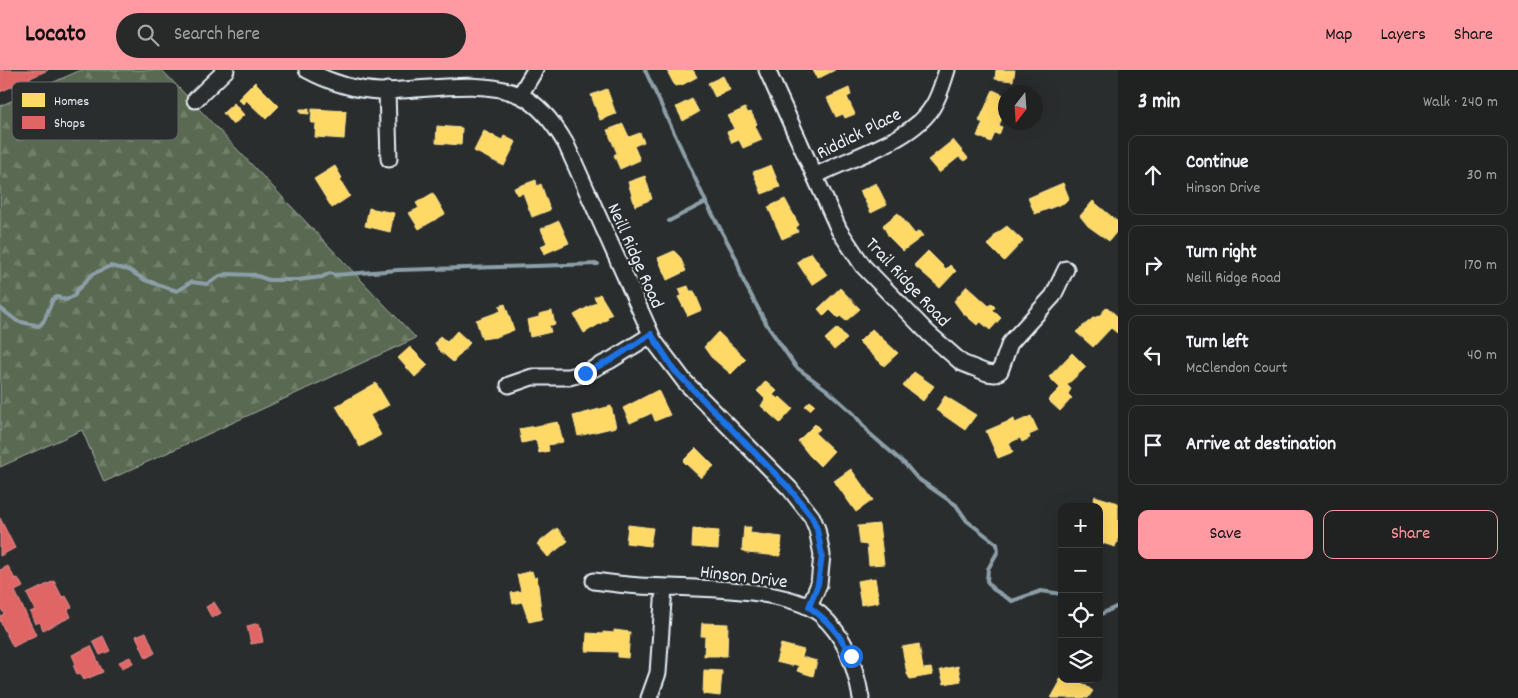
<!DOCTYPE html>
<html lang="en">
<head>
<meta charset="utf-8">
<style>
	body { margin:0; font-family:Dekko,sans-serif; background:#282a2a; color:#f1f3f6 }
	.controls { position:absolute; right:15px; bottom:15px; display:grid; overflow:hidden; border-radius:10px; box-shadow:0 5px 20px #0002 }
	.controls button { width:45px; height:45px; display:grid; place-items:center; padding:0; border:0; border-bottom:1px solid #3d3f40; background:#202222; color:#f1f3f6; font:25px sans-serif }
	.compass { position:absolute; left:998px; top:15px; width:45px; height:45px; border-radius:50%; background:#202222; box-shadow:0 5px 20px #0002; rotate:197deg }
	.stop { position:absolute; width:15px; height:15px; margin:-11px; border:4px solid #1a73e8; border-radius:50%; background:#fff }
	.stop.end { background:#1a73e8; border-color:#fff; box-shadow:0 1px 5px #0008 }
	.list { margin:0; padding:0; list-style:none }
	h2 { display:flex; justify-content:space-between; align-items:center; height:65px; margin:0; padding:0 20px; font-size:21px }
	h2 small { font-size:16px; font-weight:400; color:#a2a4a5 }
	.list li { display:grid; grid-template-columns:32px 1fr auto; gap:15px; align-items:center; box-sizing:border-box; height:80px; margin:0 10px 10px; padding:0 10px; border:1px solid #3d3f40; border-radius:10px }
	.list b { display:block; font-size:19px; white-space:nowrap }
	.list p { margin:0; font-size:16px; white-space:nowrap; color:#a2a4a5 }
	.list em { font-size:16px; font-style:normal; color:#a2a4a5 }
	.actions { display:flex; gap:10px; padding:15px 20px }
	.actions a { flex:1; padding:11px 0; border:1px solid #ff9aa2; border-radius:10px; text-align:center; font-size:18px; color:#ff9aa2 }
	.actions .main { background:#ff9aa2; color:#111 }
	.icon { flex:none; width:28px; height:28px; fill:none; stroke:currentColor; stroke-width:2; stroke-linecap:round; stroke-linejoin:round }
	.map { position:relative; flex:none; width:1118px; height:628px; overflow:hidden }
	header { display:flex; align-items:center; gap:30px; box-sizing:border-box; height:70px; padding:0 25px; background:#ff9aa2; color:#111 }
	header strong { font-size:24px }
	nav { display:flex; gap:28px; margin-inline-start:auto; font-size:18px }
	.search { width:350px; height:45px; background:#282a2a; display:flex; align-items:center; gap:12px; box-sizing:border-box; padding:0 18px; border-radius:28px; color:#a2a4a5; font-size:19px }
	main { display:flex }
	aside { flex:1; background:#202222 }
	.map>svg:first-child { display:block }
	.forest { fill:url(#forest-firs); stroke:#a1ada4 }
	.homes { fill:#ffd966; stroke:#f8e092 }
	.shops { fill:#e06666; stroke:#e29092 }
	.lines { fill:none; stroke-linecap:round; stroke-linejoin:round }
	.stream { stroke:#8c9fa8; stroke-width:4 }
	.minor-casing { stroke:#e8f1f8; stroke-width:19 }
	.minor { stroke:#2a2d2e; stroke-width:15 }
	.route { stroke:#1a73e8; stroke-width:6 }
	.labels { text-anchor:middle; stroke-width:5; stroke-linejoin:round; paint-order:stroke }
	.street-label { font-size:19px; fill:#e8f1f8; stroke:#2a2d2e }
	.key { fill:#2a2d2e; stroke:#63686b; stroke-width:1 }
	.key-label { font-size:14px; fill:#e8f1f8 }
</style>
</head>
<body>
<header>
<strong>Locato</strong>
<div class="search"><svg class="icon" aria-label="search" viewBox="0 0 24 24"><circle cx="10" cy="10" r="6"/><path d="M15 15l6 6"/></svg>Search here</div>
<nav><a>Map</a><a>Layers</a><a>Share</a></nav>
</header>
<main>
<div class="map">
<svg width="1118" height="628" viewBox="0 0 1118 628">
	<defs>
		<pattern id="forest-firs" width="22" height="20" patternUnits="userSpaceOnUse" patternTransform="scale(1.25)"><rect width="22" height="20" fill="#5a6951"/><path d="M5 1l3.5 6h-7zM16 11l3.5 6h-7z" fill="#727f6b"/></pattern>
	</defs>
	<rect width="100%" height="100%" fill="#2a2d2e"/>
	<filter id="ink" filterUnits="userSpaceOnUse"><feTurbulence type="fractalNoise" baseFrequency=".02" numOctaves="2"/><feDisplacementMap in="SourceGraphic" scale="10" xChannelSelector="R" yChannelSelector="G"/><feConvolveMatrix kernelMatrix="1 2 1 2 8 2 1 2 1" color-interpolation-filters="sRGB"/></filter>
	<g filter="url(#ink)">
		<!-- forest -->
		<path class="forest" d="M81 0H162L416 268 104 412 82 360 0 397V36Z"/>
		<!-- homes -->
		<path class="homes" d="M669 0H693L697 7 682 15 675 16 667 1Z
			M813 0H835L817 9Z
			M996 0H1015L1013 11 995 9Z
			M723 6 730 20 715 27 708 13Z
			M255 12 279 36 266 49 246 30 243 34 238 29Z
			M849 18 851 25 847 27 855 44 845 48 843 44 836 47 827 28Z
			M607 19 616 44 600 50 591 25Z
			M993 20 1006 26V40L999 55 1002 57 999 65 995 63 991 72 977 66 983 53 979 51Z
			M692 29 699 42 683 51 676 37Z
			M234 33 244 45 233 55 223 43Z
			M745 38 748 43 751 42 757 54 755 56 762 70 743 78 739 70 732 73 727 62 734 59 728 46Z
			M300 39H309V44L300 43Z
			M312 39 346 41 344 69 315 67 316 53H311Z
			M623 54 629 67 640 63 644 72 634 76 640 90 620 99 614 85 617 83 607 60Z
			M437 56 462 58 461 75 436 73Z
			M484 61 502 70 504 66 516 72 504 96 474 81Z
			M953 70 968 88 964 91 959 87 939 103 928 90Z
			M771 95 780 117 762 124 753 102Z
			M335 96 342 108 340 110 350 126 332 138 314 109Z
			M645 106 652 129 635 136 628 112Z
			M536 110 537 116 541 114 550 140 532 147 523 123 517 125 514 118Z
			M876 113 887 135 871 143 860 121Z
			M1063 113 1069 128 1064 133 1035 144 1028 128Z
			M433 123 445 144 419 159 409 143 419 138 416 133Z
			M785 129 799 155 796 157 798 162 782 169 768 137Z
			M1093 131 1118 152V160L1109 171 1088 156 1080 146Z
			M369 138 394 143 390 162 365 156Z
			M898 143 915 164 919 161 923 166 903 181 889 167 883 155Z
			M559 151 569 173 544 184 541 176 547 173 541 159Z
			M1007 156 1023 171 1004 191 988 175 996 164Z
			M674 181 680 187 686 201 667 210 658 188Z
			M928 181 946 199 950 195 956 201 940 218 914 195Z
			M811 182 827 205 812 215 797 192Z
			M688 216 690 221H694L702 240 688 246 678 227 682 226 679 219Z
			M967 216 989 236 991 233 995 237 993 240 1001 248 990 260 981 252 977 255 962 242 954 231Z
			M840 218 860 239 846 251 840 246 838 248 830 240 824 246 818 239Z
			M600 224 612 244 607 247 608 249 584 263 574 245 597 232 594 227Z
			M505 234 514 260 496 267 482 269 476 250 501 241 499 236Z
			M1107 237 1118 247V262L1117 263 1111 258 1093 277 1076 262 1093 248 1099 246Z
			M552 241 555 255H549L551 262 530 267 527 250 539 247V244Z
			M837 258 847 269 834 280 825 269Z
			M872 259 898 283 884 296 859 272Z
			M457 261 470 273 453 292 439 280 435 273 440 266 447 272Z
			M718 262 746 289 731 304 711 287 704 277Z
			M410 277 428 295 415 307 398 288Z
			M1072 283 1086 297 1067 315 1071 319 1068 324 1072 328 1060 341 1048 330 1060 318 1049 307Z
			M914 302 934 316 923 331 903 316Z
			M766 311 777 321 773 325 778 329 780 327 793 339 780 353 761 336 765 329 757 321Z
			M376 313 389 335 370 345 381 365 360 377 336 336Z
			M658 320 670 345 655 351 652 343 630 353 623 338Z
			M945 326 976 345 965 360 936 340Z
			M810 331 815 335 810 340 805 336Z
			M611 336 616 357 578 366 573 346Z
			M1031 346 1038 361 1029 365 1030 368 1022 372 1020 368 1009 373 1013 382 998 388 986 361 1014 349 1015 353Z
			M558 352 563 372 548 375 549 381 539 383 536 370 522 373 519 359Z
			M815 354 820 359 815 363 834 381 820 396 809 385 798 371Z
			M696 378 714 396 701 408 683 391Z
			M851 399 873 430 856 442 834 411Z
			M1095 426 1118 433V473L1117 472 1115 477 1099 472V437H1092Z
			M879 454 884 494 869 495 867 475 860 474 858 456Z
			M628 455 653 458 650 476 626 473Z
			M744 457H751L750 463 782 467 780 486 747 483 742 480Z
			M557 458 568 471 548 487 537 474Z
			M693 459 719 461 718 479 692 477Z
			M532 501 534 508 537 507 542 549 529 552 522 532 513 534 511 523 521 521 517 505Z
			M875 508 879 532 861 535 857 511Z
			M702 553 728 554 727 586H704L705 566H701Z
			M614 560 630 562 628 588 618 587V582L586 581 587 563 603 564V562L614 563Z
			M781 574 804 580 802 587 817 591 813 606 797 601 799 596 793 594 792 596 776 592Z
			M919 574 923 599 931 598 933 605 910 609 907 604 902 577Z
			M958 596 961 611 944 614 940 600Z
			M704 600 722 601 720 626 703 624Z
			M1062 606V609H1077L1093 621 1088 628H1051L1060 612 1058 611Z"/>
		<!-- shops -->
		<path class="shops" d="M0 0H48L0 22Z
			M0 448 15 478 0 486Z
			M8 496 15 509 18 508 23 517 15 521 36 565 13 577 0 551V546L4 544 0 537V500Z
			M54 511 62 527 66 526 72 537 68 540 71 547 43 560 40 552 35 554 30 542 35 540 27 524Z
			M214 532 221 543 212 548 206 537Z
			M259 553 263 572 251 574 247 556Z
			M146 562 155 583 146 588 136 566Z
			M103 566 110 581 100 585 93 571Z
			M91 576 103 602 84 610 80 603 77 604 73 595 76 594 72 585Z
			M130 587 133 593 122 598 119 592Z"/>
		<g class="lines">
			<!-- stream -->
			<path class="stream" d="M645 0 706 132 736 188 743 210 767 255 796 297 827 320 854 344 869 363 905 394 917 408 956 435 967 451 997 474 998 481 988 499 987 511 993 519 1012 531 1041 521 1062 524
				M669 151 706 132
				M0 238 17 251 39 256 44 251 53 229 57 227 66 230 75 225 77 220 93 204 110 196 129 200 145 210 177 221 191 212 207 214 220 206 228 204 254 205 269 210H298L322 207 330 203 335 205 398 200 598 194
				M1099 545 1118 536"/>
			<!-- minor casing -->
			<g class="minor-casing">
				<path id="minor" d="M307 0C329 12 354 20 380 21 421 21 481 8 519 25 540 34 555 55 566 74L654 271 685 312 790 419 812 447 817 459 822 485 819 514 809 537
					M767 0 839 160 863 196 929 264 962 293 987 303 995 304 1000 301 1010 273 1053 226 1066 199
					M387 20 389 89
					M520 25 535 0
					M195 30 226 0
					M815 106C850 87 913 71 933 36 940 25 943 12 947 0
					M509 315 532 307H569L585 303 611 290 651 265
					M594 511C609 513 625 515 640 516 684 518 786 516 820 544 846 567 855 595 861 628
					M649 628 658 603 664 517"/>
			</g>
			<!-- minor -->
			<use href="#minor" class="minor"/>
		</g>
	</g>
	<g class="lines" filter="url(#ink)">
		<!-- route -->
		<path class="route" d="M585 303 611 290 651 264 675 301 790 419 812 447 817 459 822 485 818 514 809 537C828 550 841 566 851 586"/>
	</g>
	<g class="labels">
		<!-- street labels -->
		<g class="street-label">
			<text transform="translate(858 62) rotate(-27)" y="7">Riddick Place</text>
			<text transform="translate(637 185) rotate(66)" y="7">Neill Ridge Road</text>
			<text transform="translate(909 211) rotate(47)" y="7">Trail Ridge Road</text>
			<text transform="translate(744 505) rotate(7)" y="7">Hinson Drive</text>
		</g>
	</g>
	<!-- legend -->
	<rect x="12" y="12" width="166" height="58" rx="8" class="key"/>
	<rect x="22" y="23" width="23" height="14" fill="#ffd966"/>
	<rect x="22" y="46" width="23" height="13" fill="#e06666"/>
	<g class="key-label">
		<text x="54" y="35">Homes</text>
		<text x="54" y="57">Shops</text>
	</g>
</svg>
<div class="controls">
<button>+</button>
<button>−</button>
<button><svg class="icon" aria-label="locate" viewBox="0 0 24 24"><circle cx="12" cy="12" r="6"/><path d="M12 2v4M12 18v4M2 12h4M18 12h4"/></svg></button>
<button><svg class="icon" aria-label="layers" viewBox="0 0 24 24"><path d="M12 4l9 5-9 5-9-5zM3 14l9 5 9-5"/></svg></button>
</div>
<svg class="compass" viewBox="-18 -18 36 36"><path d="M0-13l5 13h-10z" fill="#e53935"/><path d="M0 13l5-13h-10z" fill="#a2a4a5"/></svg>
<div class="stop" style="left:851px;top:586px"></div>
<div class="stop end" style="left:585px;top:303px"></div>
</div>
<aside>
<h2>3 min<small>Walk · 240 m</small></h2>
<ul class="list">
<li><svg class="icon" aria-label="ahead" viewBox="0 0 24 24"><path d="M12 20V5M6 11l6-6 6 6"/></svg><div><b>Continue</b><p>Hinson Drive</p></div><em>30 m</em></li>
<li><svg class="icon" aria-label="right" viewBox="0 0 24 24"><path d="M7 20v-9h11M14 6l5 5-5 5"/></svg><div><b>Turn right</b><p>Neill Ridge Road</p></div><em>170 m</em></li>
<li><svg class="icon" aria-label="left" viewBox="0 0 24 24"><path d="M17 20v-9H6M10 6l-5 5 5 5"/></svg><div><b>Turn left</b><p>McClendon Court</p></div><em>40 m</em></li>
<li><svg class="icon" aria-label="arrive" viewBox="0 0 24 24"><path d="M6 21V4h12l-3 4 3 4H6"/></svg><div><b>Arrive at destination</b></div></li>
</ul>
<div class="actions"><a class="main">Save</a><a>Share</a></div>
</aside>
</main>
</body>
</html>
